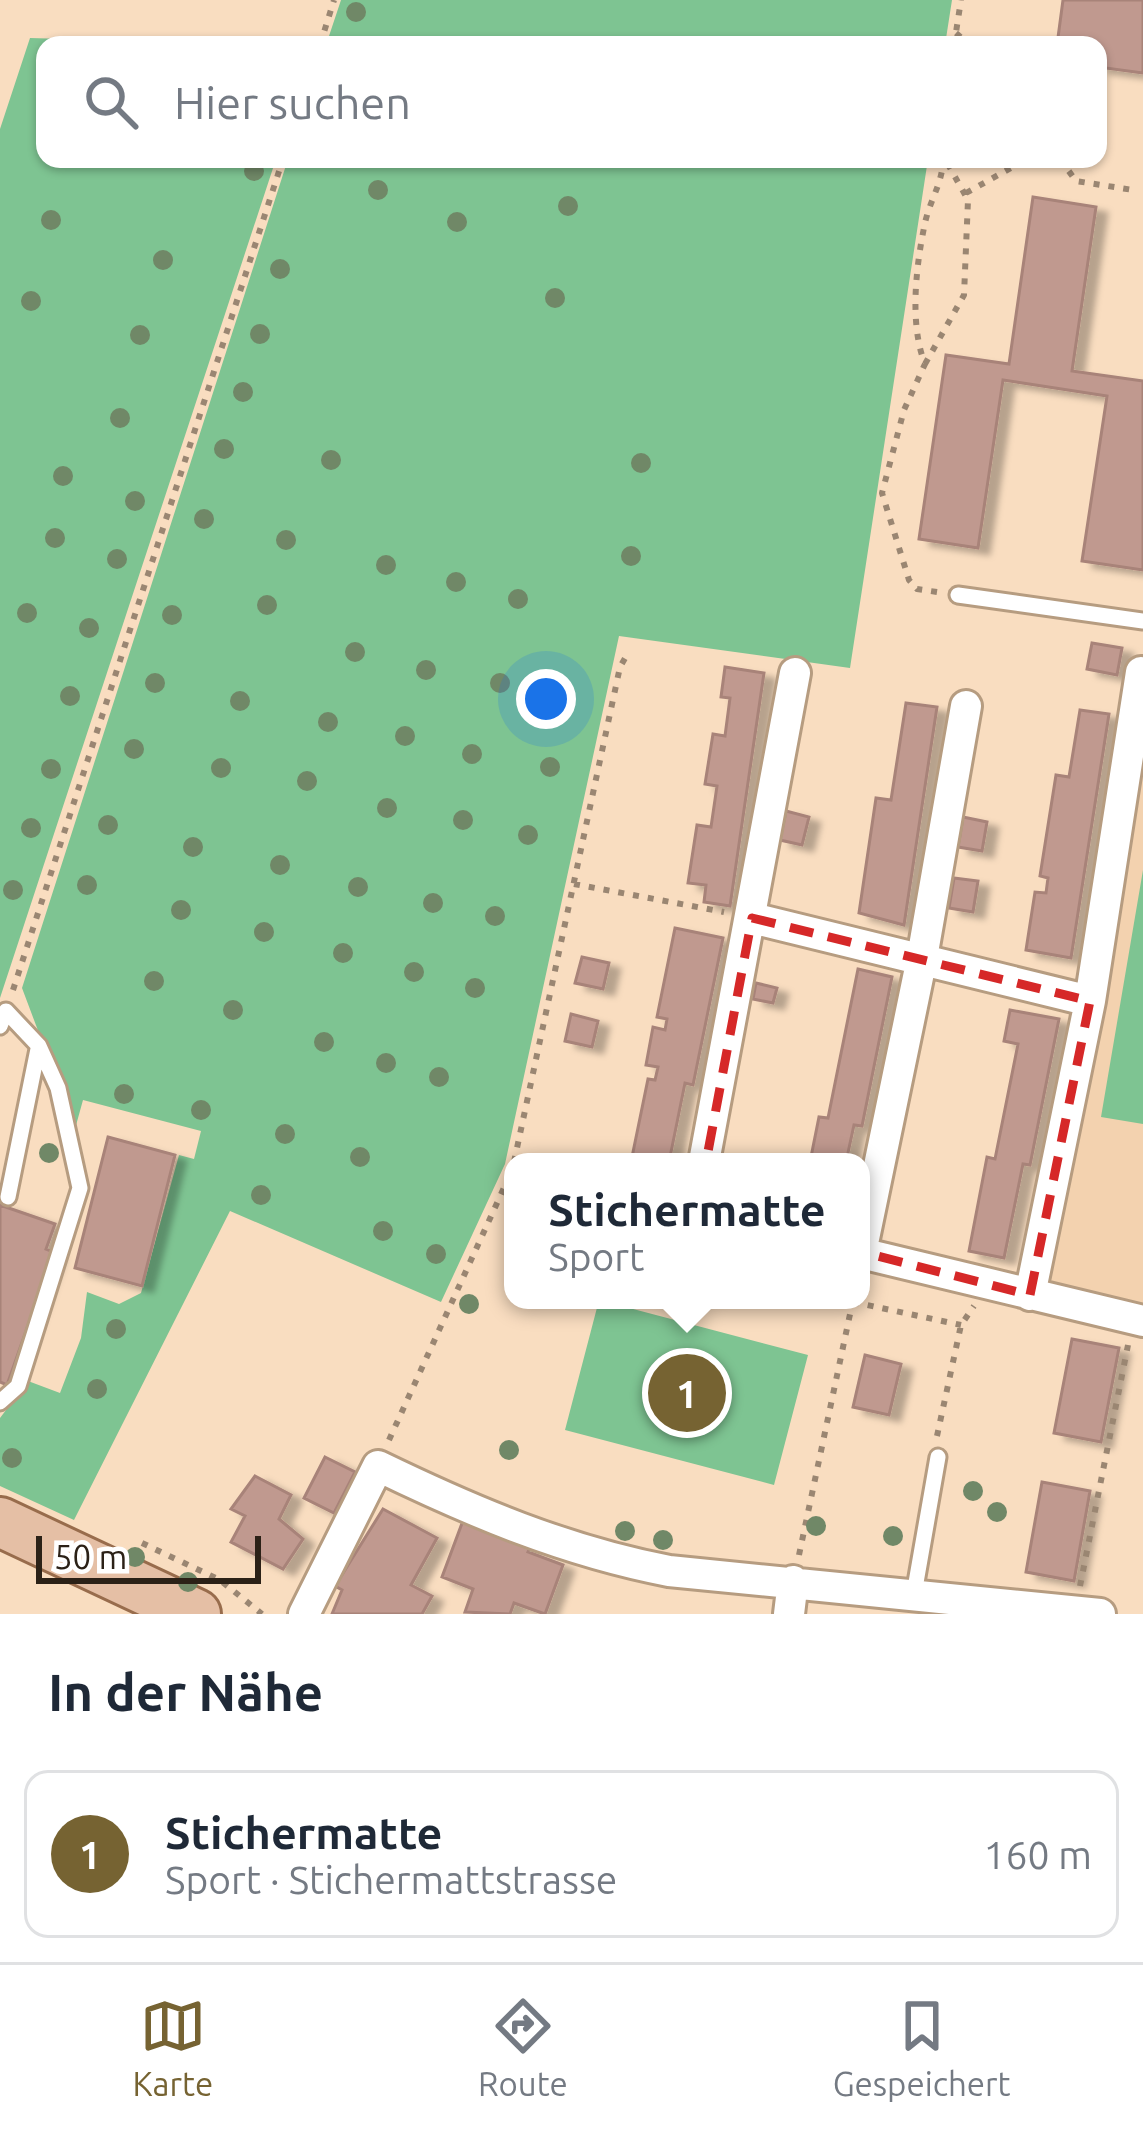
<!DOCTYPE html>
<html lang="de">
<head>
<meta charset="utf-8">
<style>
	body { margin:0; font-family:Ubuntu,sans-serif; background:#f6f6f7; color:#1f2937 }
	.scale { position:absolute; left:36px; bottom:30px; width:225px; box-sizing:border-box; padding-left:12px; border:6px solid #2b2117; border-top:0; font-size:33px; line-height:42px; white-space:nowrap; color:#2b2117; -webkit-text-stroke:9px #fff; paint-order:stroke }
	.you { position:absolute; left:546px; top:699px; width:42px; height:42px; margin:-30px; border:9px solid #fff; border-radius:50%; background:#1a73e8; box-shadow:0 0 0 18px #1a73e833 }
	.badge { display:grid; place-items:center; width:78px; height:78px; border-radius:50%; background:#766332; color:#fff; font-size:39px; font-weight:700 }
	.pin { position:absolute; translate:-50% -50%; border:6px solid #fff; box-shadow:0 3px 12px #0006 }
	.popup { position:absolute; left:504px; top:1153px; width:366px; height:156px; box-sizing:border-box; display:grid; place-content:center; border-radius:24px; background:#fff; filter:drop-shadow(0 3px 9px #0005); font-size:39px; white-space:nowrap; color:#747a83 }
	.popup b { font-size:45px; color:#1f2937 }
	.popup::after { content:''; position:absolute; left:50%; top:100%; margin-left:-24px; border:24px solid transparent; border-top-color:#fff }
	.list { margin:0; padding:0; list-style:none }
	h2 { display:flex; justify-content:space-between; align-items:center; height:156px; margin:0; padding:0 48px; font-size:51px }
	h2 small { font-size:39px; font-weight:400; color:#747a83 }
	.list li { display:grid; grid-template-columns:78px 1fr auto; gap:36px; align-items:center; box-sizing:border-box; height:168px; margin:0 24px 24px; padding:0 24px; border:3px solid #e0e1e3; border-radius:24px }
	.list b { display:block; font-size:45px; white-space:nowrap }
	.list p { margin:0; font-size:39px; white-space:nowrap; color:#747a83 }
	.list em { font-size:39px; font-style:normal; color:#747a83 }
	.icon { flex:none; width:66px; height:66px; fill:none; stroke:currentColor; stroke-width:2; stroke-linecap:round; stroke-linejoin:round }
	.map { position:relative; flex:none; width:1143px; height:1614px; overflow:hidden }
	.search { position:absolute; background:#fff; box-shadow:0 3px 9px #0004; left:36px; right:36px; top:36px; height:132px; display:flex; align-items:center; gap:30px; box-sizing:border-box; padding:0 42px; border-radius:24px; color:#747a83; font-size:45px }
	.sheet { height:348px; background:#fff }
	nav { display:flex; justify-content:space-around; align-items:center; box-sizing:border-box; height:168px; border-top:3px solid #e0e1e3; background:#fff; font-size:33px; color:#747a83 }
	nav a { display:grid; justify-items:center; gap:6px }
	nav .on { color:#766332 }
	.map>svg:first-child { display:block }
	.built { fill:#f3d2af }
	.green { fill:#7ec492 }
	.building { fill:#c0998f; stroke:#a88379; stroke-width:3; filter:url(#shadow) }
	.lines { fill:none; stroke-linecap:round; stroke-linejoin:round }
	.service-casing { stroke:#b69c80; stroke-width:21 }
	.minor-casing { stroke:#b69c80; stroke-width:36 }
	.primary-casing { stroke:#986c4c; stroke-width:54 }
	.path { stroke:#9a8672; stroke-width:6; stroke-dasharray:6 9; stroke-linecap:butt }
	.service { stroke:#fff; stroke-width:15 }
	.minor { stroke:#fff; stroke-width:30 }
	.primary { stroke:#e5bfa5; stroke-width:48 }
	.tree { fill:#708867 }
	.marked { fill:none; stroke:#d62828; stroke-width:9; stroke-dasharray:24 15; stroke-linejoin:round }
</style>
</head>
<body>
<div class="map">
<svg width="1143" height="1614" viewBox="0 0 1143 1614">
	<defs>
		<filter id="shadow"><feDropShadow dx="11" dy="6" stdDeviation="3" flood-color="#0004"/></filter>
	</defs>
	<rect width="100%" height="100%" fill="#f9ddc0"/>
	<!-- built -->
	<path class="built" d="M1143 724V1313L1042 1291Z"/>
	<!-- green -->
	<path class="green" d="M341 0H952L945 45H326Z
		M30 38 279 45H45V159H276L0 998V129Z
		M288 159H928L850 668 619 636 505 1164 441 1302 230 1211 74 1520 0 1486V1418L28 1381 60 1393 81 1338 87 1292 119 1304 141 1293 179 1155 194 1159 201 1131 83 1100 75 1129 22 988Z
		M1143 870V1124L1101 1117Z
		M599 1300 808 1355 774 1485 565 1430Z"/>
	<!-- building -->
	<path class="building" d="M1063 0H1143V73L1098 67V45H1057Z
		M1033 197 1096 207 1072 371 1143 381V570L1082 561 1107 396 1003 380 978 548 919 539 946 355 1009 364Z
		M1092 643 1122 648 1117 675 1087 669Z
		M725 667 764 673 730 906 704 902 706 885 688 883 697 825 711 827 717 786 705 784 713 734 725 736 730 698 721 697Z
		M906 703 937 707 904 925 859 913 876 798 891 800Z
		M1080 710 1109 714 1071 958 1026 950 1035 892 1046 893 1048 878 1040 876 1056 775 1069 777Z
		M786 811 809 817 802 845 780 840Z
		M963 817 987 822 982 851 958 847Z
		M954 878 978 881 973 912 949 908Z
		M675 928 723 938 693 1085 685 1083 669 1162H631L648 1079 655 1080 658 1067 646 1065 653 1027 665 1030 667 1019 657 1017Z
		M582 957 609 963 603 989 575 983Z
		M858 969 892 977 862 1126 854 1125 846 1162H810L819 1117 828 1118Z
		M756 983 777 988 773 1003 753 999Z
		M1010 1010 1059 1019 1030 1165 1023 1164 1004 1258 969 1251 987 1157 995 1159 1018 1044 1004 1041Z
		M571 1014 598 1021 592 1047 565 1041Z
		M108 1137 175 1155 142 1286 75 1268Z
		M0 1205 55 1224 46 1249 54 1252 7 1385 0 1382Z
		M1072 1339 1119 1348 1101 1442 1054 1433Z
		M865 1355 901 1364 889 1415 853 1407Z
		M325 1457 355 1472 334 1513 304 1498Z
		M255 1476 291 1495 279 1519 303 1539 283 1569 231 1542 245 1516 231 1509Z
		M1042 1482 1090 1491 1074 1581 1026 1572Z
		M383 1509 437 1538 411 1585 432 1596 422 1614H332L342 1590 335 1586Z
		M464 1518 532 1543 528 1552 563 1565 545 1614 514 1603 510 1614 465 1612 473 1589 442 1577Z"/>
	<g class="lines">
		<!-- service casing -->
		<g class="service-casing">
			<path id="service" d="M958 595 1143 621
				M0 1026 6 1011 39 1046 58 1088 80 1188 18 1386 0 1402
				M8 1197 38 1049
				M914 1594 938 1457"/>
		</g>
		<!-- minor casing -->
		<g class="minor-casing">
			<path id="minor" d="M752 918 1090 1001
				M704 1162 795 673
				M861 1253 922 958 966 706
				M861 1253 1143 1321
				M1030 1295 1090 1001 1141 672
				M304 1614 378 1466C473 1512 565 1551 669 1571L1100 1614
				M789 1614 793 1581"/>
		</g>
		<!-- primary casing -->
		<g class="primary-casing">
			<path id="primary" d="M0 1522 196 1614"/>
		</g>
		<!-- path -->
		<path class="path" d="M956 33 970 45
			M320 45 334 0
			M954 45 961 0
			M1060 159 1076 181 1133 190
			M966 193 1027 159
			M925 364 964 295 968 200 945 159
			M937 592 917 589 909 580 882 493 904 410 925 364C909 324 916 265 925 223 930 200 943 182 943 159
			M574 884 724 912
			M13 990 283 159
			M514 1162 620 667 628 653
			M853 1302 961 1325
			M937 1436 961 1325 974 1306
			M389 1440 513 1168
			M142 1543 220 1580 262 1614
			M799 1555 853 1300
			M1080 1586 1128 1345"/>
		<!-- service -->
		<use href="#service" class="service"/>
		<!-- minor -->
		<use href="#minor" class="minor"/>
		<!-- primary -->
		<use href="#primary" class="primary"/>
	</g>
	<!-- trees -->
	<g class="tree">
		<circle cx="356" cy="12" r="10"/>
		<circle cx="254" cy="171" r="10"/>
		<circle cx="378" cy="190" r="10"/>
		<circle cx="568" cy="206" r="10"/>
		<circle cx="51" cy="220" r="10"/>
		<circle cx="457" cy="222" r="10"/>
		<circle cx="163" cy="260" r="10"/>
		<circle cx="280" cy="269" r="10"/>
		<circle cx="555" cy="298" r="10"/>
		<circle cx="31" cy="301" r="10"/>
		<circle cx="260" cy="334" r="10"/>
		<circle cx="140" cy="335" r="10"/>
		<circle cx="243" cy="392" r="10"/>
		<circle cx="120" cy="418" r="10"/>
		<circle cx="224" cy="449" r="10"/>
		<circle cx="331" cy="460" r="10"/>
		<circle cx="641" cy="463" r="10"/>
		<circle cx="63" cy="476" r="10"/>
		<circle cx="135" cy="501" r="10"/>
		<circle cx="204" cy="519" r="10"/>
		<circle cx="55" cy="538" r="10"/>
		<circle cx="286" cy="540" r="10"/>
		<circle cx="631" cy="556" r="10"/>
		<circle cx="117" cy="559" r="10"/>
		<circle cx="386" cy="565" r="10"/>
		<circle cx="456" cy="582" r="10"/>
		<circle cx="518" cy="599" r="10"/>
		<circle cx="267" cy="605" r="10"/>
		<circle cx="27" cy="613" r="10"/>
		<circle cx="172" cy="615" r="10"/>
		<circle cx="89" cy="628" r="10"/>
		<circle cx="355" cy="652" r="10"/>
		<circle cx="426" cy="670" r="10"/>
		<circle cx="155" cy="683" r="10"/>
		<circle cx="500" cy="683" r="10"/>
		<circle cx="70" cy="696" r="10"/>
		<circle cx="240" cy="701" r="10"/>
		<circle cx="328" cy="722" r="10"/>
		<circle cx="405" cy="736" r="10"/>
		<circle cx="134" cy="749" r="10"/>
		<circle cx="472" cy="754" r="10"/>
		<circle cx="550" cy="767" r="10"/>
		<circle cx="221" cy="768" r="10"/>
		<circle cx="51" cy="769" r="10"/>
		<circle cx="307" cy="781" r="10"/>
		<circle cx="387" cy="808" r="10"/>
		<circle cx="463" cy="820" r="10"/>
		<circle cx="108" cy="825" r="10"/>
		<circle cx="31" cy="828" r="10"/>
		<circle cx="528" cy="835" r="10"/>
		<circle cx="193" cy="847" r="10"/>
		<circle cx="280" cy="865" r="10"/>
		<circle cx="87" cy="885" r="10"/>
		<circle cx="358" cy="887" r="10"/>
		<circle cx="13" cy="890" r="10"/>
		<circle cx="433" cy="903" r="10"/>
		<circle cx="181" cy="910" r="10"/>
		<circle cx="495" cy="916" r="10"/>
		<circle cx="264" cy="932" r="10"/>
		<circle cx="343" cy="953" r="10"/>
		<circle cx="414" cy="972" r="10"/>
		<circle cx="154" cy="981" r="10"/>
		<circle cx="475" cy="988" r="10"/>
		<circle cx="233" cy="1010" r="10"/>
		<circle cx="324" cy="1042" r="10"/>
		<circle cx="386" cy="1063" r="10"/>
		<circle cx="439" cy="1077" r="10"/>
		<circle cx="124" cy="1094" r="10"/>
		<circle cx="201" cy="1110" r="10"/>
		<circle cx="285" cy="1134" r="10"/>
		<circle cx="49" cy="1153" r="10"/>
		<circle cx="360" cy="1157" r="10"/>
		<circle cx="261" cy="1195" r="10"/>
		<circle cx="383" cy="1231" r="10"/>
		<circle cx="436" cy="1254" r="10"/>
		<circle cx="469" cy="1304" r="10"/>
		<circle cx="116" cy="1329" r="10"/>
		<circle cx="97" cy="1389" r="10"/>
		<circle cx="509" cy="1450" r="10"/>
		<circle cx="12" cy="1458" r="10"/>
		<circle cx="973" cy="1491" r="10"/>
		<circle cx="997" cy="1512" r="10"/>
		<circle cx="816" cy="1526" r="10"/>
		<circle cx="625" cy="1531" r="10"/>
		<circle cx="893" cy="1536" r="10"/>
		<circle cx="663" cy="1540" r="10"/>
		<circle cx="135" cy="1557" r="10"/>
		<circle cx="188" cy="1582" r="10"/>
	</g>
	<!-- marked area -->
	<path class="marked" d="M752 918 1090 1001 1030 1295 697 1210Z"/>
</svg>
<div class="scale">50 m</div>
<div class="you"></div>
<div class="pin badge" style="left:687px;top:1393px">1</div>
<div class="popup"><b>Stichermatte</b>Sport</div>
<div class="search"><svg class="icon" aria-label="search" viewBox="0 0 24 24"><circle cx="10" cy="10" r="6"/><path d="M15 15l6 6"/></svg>Hier suchen</div>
</div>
<section class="sheet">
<h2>In der Nähe<small></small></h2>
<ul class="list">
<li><span class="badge">1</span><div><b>Stichermatte</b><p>Sport · Stichermattstrasse</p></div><em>160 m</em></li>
</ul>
</section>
<nav>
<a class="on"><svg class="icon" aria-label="map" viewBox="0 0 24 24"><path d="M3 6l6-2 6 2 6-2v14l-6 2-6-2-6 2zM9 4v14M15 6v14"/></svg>Karte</a>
<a><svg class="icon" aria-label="directions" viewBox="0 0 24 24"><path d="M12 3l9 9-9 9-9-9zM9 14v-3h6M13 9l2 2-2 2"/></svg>Route</a>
<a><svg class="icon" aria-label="saved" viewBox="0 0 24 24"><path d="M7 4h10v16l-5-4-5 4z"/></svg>Gespeichert</a>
</nav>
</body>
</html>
